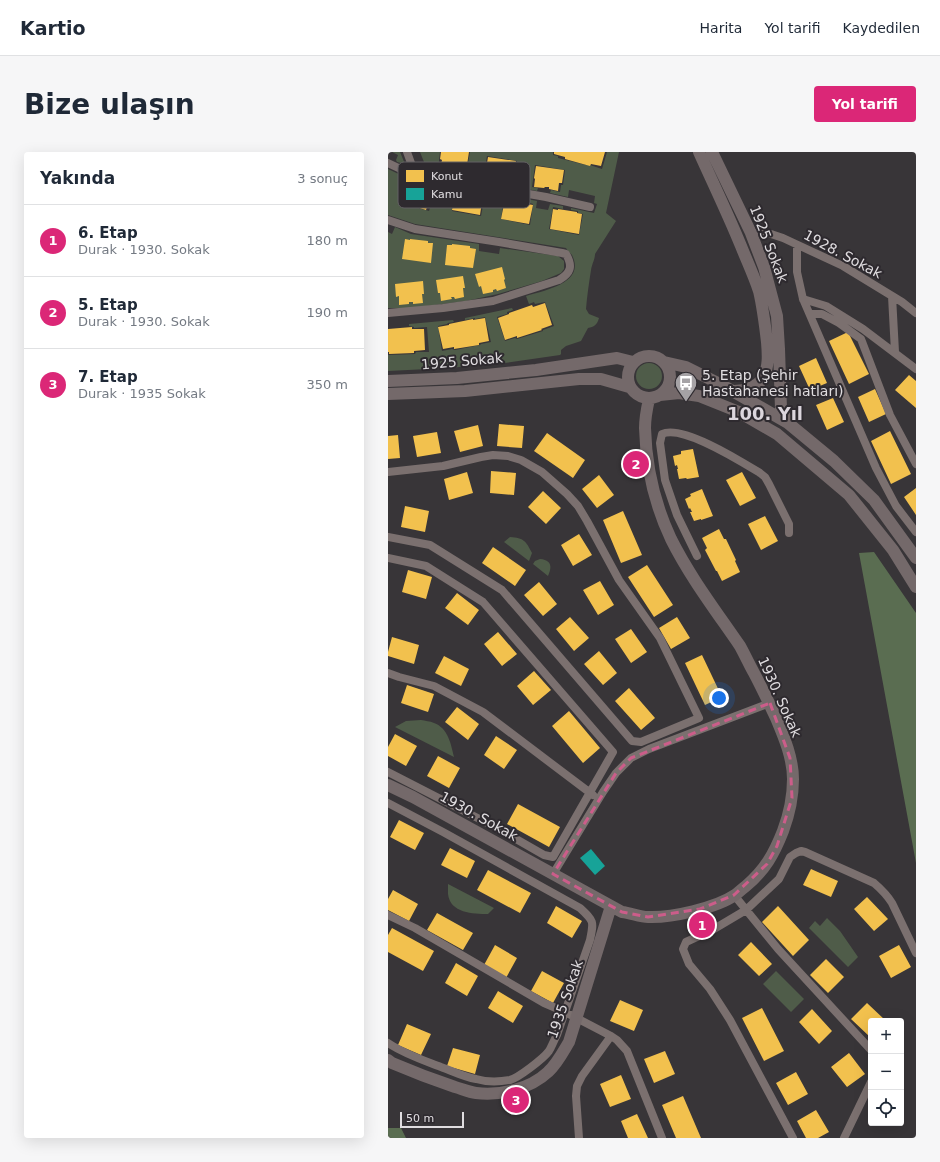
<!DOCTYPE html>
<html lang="tr">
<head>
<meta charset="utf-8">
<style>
	body { margin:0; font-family:"DejaVu Sans",sans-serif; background:#f6f6f7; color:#1f2937 }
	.controls { position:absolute; right:12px; bottom:12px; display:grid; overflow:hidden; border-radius:4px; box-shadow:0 4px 16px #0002 }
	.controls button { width:36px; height:36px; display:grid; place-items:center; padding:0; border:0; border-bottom:1px solid #e0e1e3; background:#fff; color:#1f2937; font:20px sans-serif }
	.scale { position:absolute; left:12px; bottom:10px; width:64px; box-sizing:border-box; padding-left:4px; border:2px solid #e0dde0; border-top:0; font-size:11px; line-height:14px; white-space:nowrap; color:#e0dde0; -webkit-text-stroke:3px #2e2a2f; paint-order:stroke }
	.you { position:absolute; left:331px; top:546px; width:14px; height:14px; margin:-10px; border:3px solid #fff; border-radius:50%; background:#1a73e8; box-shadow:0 0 0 6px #1a73e833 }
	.badge { display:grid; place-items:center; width:26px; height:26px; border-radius:50%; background:#db2777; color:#fff; font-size:13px; font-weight:700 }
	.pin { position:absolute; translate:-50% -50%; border:2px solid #fff; box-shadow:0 1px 4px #0006 }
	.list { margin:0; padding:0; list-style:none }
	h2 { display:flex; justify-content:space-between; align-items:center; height:52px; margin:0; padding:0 16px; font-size:17px }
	h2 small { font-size:13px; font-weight:400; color:#747a83 }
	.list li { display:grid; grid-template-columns:26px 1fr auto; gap:12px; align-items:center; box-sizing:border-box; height:72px; padding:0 16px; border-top:1px solid #e0e1e3 }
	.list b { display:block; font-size:15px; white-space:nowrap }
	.list p { margin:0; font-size:13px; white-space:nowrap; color:#747a83 }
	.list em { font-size:13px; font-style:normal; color:#747a83 }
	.icon { flex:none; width:22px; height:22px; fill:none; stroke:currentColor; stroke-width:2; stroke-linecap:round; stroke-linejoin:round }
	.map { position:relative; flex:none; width:528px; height:986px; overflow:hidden; border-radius:4px }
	header { display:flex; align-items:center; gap:24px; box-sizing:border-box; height:56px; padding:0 20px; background:#fff; border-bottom:1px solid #e0e1e3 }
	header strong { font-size:19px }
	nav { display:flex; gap:22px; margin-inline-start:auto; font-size:14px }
	.intro { display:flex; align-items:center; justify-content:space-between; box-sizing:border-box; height:96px; padding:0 24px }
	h1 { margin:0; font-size:28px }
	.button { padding:10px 18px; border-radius:4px; background:#db2777; color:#fff; font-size:14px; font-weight:700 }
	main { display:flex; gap:24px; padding:0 24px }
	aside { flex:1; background:#fff; border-radius:4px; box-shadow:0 4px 16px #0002 }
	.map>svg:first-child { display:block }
	.green { fill:#4f5c49 }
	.forest { fill:#5a6d51 }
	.homes { fill:#f2c14e }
	.public { fill:#17a398 }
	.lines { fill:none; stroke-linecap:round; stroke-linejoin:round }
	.street { stroke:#7b706f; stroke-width:8 }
	.secondary { stroke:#74696a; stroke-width:12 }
	.marked { fill:none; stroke:#cc5d8a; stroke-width:3; stroke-dasharray:8 5; stroke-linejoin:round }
	.labels { text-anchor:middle; stroke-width:4; stroke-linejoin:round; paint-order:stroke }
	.street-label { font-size:14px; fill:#e0dde0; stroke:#2e2a2f }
	.poi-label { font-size:14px; fill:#e0dde0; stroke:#2e2a2f; text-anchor:start }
	.district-label { font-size:18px; font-weight:bold; fill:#dcd6dd; stroke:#2e2a2f }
	.key { fill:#2e2a2f; stroke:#636064; stroke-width:1 }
	.key-label { font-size:11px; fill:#e0dde0 }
</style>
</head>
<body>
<header>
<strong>Kartio</strong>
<nav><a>Harita</a><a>Yol tarifi</a><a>Kaydedilen</a></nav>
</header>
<div class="intro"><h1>Bize ulaşın</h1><a class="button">Yol tarifi</a></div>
<main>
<aside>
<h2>Yakında<small>3 sonuç</small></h2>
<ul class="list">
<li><span class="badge">1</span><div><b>6. Etap</b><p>Durak · 1930. Sokak</p></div><em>180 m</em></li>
<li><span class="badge">2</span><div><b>5. Etap</b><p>Durak · 1930. Sokak</p></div><em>190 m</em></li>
<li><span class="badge">3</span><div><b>7. Etap</b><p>Durak · 1935 Sokak</p></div><em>350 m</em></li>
</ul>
</aside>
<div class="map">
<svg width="528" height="986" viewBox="0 0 528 986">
	<rect width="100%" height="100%" fill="#383538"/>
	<!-- green -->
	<path class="green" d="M4 0H12L17 12 9 10 8 8 10 3Z
		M32 0H52L50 17 59 19V22L35 20 32 19 38 15Z
		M82 0H165V3L170 4V6L198 13 199 12 214 17 219 0H231L218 61 228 69 207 102C207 107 204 112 203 118 201 131 199 144 198 157L201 162 211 166C209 173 206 175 200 176L193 189 178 194 173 198V202L172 203 117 211 60 216 0 219V203L27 202 28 200H41L39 175 26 176V175L21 174V172L65 168 66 170 60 171 59 172 50 174 54 199 64 197 67 198 92 193 93 192 103 190 97 165 87 167V166L77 168V166L124 156 125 158 119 160V162L109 165 117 189 127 186 129 187 155 179V178L166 174 157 150 147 152 146 150 141 152 138 144C157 138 198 131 184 103 182 101 179 98 178 96L27 72 0 63V17L17 25 26 27 25 31 15 28 10 50 41 59 47 39 42 38 43 36 36 34 37 31 51 32V35L57 36V33L77 35V38L68 37 64 59 93 64 97 43 91 42V38L100 40 99 47 111 49 112 42 124 44V47L116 46 113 67 142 73 145 52 133 48 134 46 149 49 148 56 160 58 162 52 175 54V57L165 55 161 77 191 83 195 62 190 61V59L183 58V56L206 61 209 52 206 51 207 44 181 38 180 45 162 41 163 38 172 40 173 33H175L177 18 147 13 144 35 150 36 149 39 113 32V30L125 32 129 9 99 4 95 26 106 28V30L67 24V20L78 22Z
		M7 75 23 82 91 92V99L111 102 112 96 170 104 176 109V117L173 121 154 129 110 142 78 149 23 156H0V80L4 82Z
		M248 224a13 13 0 1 1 26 0a13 13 0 1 1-26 0Z
		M122 385C136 386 138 389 144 401L141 409 116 390Z
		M152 407C164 408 164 415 160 424L145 412 147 409Z
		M33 568C37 569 42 569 46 571 60 576 63 592 66 605L7 575 18 569Z
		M60 732 106 756 100 762C85 762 62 761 60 742 60 738 60 735 60 732Z
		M439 766 452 779 470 805 460 815 421 776 427 769 432 774Z
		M388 819 416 847 403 860 375 832Z"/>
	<!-- forest -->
	<path class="forest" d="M486 400 528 461V711L471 401Z
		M0 976H13L18 986H0Z"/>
	<!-- homes -->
	<path class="homes" d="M53 0H81L79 13H77L76 20 66 19V17H63L62 18 52 16 54 8 52 7Z
		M166 0H217L213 14 203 12 202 14 177 7V5L166 2Z
		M100 5 128 9 125 22H124L122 30 113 28V27L109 26V28L99 26 100 17H98Z
		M148 14 176 18 174 31H171L170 39 161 37V35H157L156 36 146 35 147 27 146 26Z
		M16 31 44 40 38 58 10 49Z
		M72 38 91 41 90 43H95L92 63 64 58 68 39H72Z
		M117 47 121 48V47L140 50 139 52 145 53 141 72 113 67Z
		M165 57 170 58V57L189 60V61L194 62 191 82 162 77Z
		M17 87 22 88V87L40 89V91H45L43 111 14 107Z
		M64 92 82 94V96L88 97 85 116 57 113 59 93H64Z
		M114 115 117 127 116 128 118 136 109 139 108 137 105 138V140L95 142 93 134 91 135 87 122Z
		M75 124 77 136H75L76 145 67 147 66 145H63L64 147 53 149 52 141H50L48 128Z
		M35 129 36 142H34L35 151 25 152V150H21V152L11 153V144L8 145 7 132Z
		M157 151 164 173 153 177 154 178 129 186V184L117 188 110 166 121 162V161L144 153 145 155Z
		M97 166 101 189 91 191V193L66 197V195L55 197 50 175 61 173V172L85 167V168Z
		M24 175V177H36L37 198 26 199V201L1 202V200H0V177Z
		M460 180 481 222 461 232 441 189Z
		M428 206 439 231 422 238 411 214Z
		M521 223 528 229V256L507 238Z
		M487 237 498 262 481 270 470 245Z
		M445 246 456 270 439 278 428 253Z
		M111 272 136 274 134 296 109 294Z
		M90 273 95 294 72 300 66 279Z
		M502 279 523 322 503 332 483 289Z
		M49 280 53 301 29 305 25 284Z
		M159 281 197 308 185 326 146 299Z
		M10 283 12 306 0 307V284Z
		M305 297 311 325 299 327 298 326 291 327 289 317H290L289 313 287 314 285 304 293 302V299Z
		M103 319 128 321 126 343 102 341Z
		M79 320 85 341 61 348 56 327Z
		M354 320 368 346 352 354 338 328Z
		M211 323 226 343 209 356 194 337Z
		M528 336V363L516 345Z
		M314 337 325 364 313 368V367L306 369 302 360H304L302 356 301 357 297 347 303 344 302 342Z
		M155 339 173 356 158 372 140 355Z
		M17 354 41 359 37 380 13 375Z
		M235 359 254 403 233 411 215 368Z
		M377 364 390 389 373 398 360 372Z
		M331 377 336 387H338L348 408 347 409 352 420 334 429 329 419H328L317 398 319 396 314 386Z
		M191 382 204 403 185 414 173 393Z
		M105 395 138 418 127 434 94 411Z
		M259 413 285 453 266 465 240 425Z
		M20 418 44 425 38 447 14 440Z
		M212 429 226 453 210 463 195 438Z
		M151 430 169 452 155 464 136 443Z
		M69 441 91 458 80 473 57 456Z
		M182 465 201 486 186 499 168 477Z
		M289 465 302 486 283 497 271 476Z
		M243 477 259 500 243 511 227 487Z
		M110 480 129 502 114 514 96 492Z
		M4 485 31 493 26 512 0 504V500Z
		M211 499 229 521 215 533 196 512Z
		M314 503 334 545 317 553 297 511Z
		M56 504 81 517 73 534 47 521Z
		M146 519 163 538 145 553 129 534Z
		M19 533 46 542 40 560 13 551Z
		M241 536 267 566 253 578 227 549Z
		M69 555 91 572 80 588 57 570Z
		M181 559 212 596 195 611 164 574Z
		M7 582 29 594 18 614 0 604V595Z
		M108 584 129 598 116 617 96 603Z
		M50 604 72 616 61 636 39 624Z
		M130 652 172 675 161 695 119 672Z
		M11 668 36 681 27 698 2 685Z
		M62 696 87 709 79 726 53 713Z
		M423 717 450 729 443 745 415 733Z
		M100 718 143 741 132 761 89 738Z
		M5 738 30 752 21 769 0 758V747Z
		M479 745 500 767 486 779 466 757Z
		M168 754 194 769 184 786 159 771Z
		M390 754 421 788 405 804 374 770Z
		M49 761 85 781 75 798 39 778Z
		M4 776 46 799 35 819 0 800V783Z
		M363 790 384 812 371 824 350 803Z
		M107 793 129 806 118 826 96 813Z
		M511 793 523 815 503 826 491 804Z
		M438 807 456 825 440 841 422 823Z
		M68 811 90 824 79 844 57 831Z
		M154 819 176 831 165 851 143 839Z
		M110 839 135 854 125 871 100 856Z
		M232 848 255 858 246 879 222 869Z
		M479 851 497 868 496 869H483V884L482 885 463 867Z
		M374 856 396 899 376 909 354 866Z
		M424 857 444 879 431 892 411 870Z
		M19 872 43 882 33 903 10 893Z
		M65 896 92 903 87 922 59 914Z
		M277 899 287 922 266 931 256 907Z
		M461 901 477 922 459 935 443 915Z
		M408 920 420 942 400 953 388 931Z
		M233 923 243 947 222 955 212 932Z
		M295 944 313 986H288L274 953Z
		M428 958 441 980 430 986H418L409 969Z
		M249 962 260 986H240L233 969Z"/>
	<!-- public -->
	<path class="public" d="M203 697 217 714 207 723 192 706Z"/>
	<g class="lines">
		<!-- street -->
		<path class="street" d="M19 0 27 22
			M0 11 19 20 27 22 158 45 202 55
			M0 68 27 77 111 90 174 101 178 102C185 114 183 121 171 128L105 149 55 156 0 161
			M363 81 383 82 395 86 455 114 514 150 528 161
			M409 93V120L415 147 488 316 508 354 528 380
			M504 144 507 200
			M415 147 438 154 475 177 528 217
			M422 162H434L451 171 473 187 502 263 528 312
			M0 320 55 314 93 305 105 303 120 304 133 308 154 320 179 342 190 354 199 369 231 428 272 486 311 566 253 590 244 589 114 438 42 393 0 385
			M309 404 289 363 277 328 272 291 274 282C294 272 354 310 372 321L377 325 381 332 401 372V381
			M0 406 38 414 95 450 225 600 165 705 156 703 109 676 0 620
			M0 521 11 525 46 534 95 560 205 643
			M0 651 55 680 192 756C206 769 206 769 202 788L169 883C166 888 164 894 161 899 155 907 130 926 122 928 111 930 98 930 88 927 76 925 64 919 53 915 35 908 16 902 0 891
			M165 722 215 640 228 621 243 606 261 597 382 551
			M346 743 390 797 483 898
			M0 763 27 776 156 851 177 860 223 884 229 888 239 899 274 986
			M191 986 188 944 189 934 194 924 223 884
			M405 986 342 868 322 837 301 812 295 797 298 790 326 777 358 758 391 727 402 705 408 701 413 699 417 700 486 731C493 737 499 743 504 751L528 801
			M456 986 483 930"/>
		<!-- secondary -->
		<path class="secondary" d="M311 0C325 31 340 62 353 94 359 109 366 124 371 139 375 156 377 173 379 190 380 202 381 215 375 226 368 236 357 239 346 239
			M324 0 363 81 376 115 389 164 391 197 393 257 400 271
			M240 225a21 21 0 1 1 42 0a21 21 0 1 1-42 0Z
			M276 210 298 215 334 233 400 271 446 309 486 348 528 406
			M0 229 69 226 148 218 229 206 245 210
			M0 242 77 239 191 227H213L241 235
			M272 243 291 241 311 244 351 260 389 282 461 343 505 398 528 435
			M0 633 25 645 234 760C243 761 252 765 260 765 283 766 328 756 347 743 351 740 354 737 358 734 377 718 386 702 395 679 401 663 405 645 405 627 405 606 396 585 388 566 381 551 374 536 366 521 361 512 357 503 352 494 328 459 302 425 283 387 267 353 258 314 257 276 257 266 259 256 261 247
			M0 908 4 911C25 920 46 928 67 935 74 937 81 940 88 941 112 944 142 937 160 920 169 912 175 900 181 890L223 754"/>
	</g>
	<!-- marked area -->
	<path class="marked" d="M382 551 402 606 404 646 389 694 379 712 346 743 312 757 260 765 234 760 165 722 228 621 243 606Z"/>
	<!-- icons -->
	<defs>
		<g id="bus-pin" transform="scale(1.15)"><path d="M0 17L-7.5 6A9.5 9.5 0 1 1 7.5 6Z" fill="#a5a2a5" stroke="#2e2a2f"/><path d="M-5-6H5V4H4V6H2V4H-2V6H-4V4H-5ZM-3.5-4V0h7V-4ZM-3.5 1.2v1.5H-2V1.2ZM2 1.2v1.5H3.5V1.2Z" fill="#fff"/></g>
	</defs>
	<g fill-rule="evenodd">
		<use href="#bus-pin" x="298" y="231"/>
	</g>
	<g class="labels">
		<!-- street labels -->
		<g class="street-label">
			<text transform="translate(381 92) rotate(69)" y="5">1925 Sokak</text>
			<text transform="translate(455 102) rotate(28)" y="5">1928. Sokak</text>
			<text transform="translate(74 209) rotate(-5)" y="5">1925 Sokak</text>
			<text transform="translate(392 545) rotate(66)" y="5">1930. Sokak</text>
			<text transform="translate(91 664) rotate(29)" y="5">1930. Sokak</text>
			<text transform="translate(177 847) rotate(-71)" y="5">1935 Sokak</text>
		</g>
		<!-- poi labels -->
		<g class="poi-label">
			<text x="314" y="228">5. Etap (Şehir<tspan x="314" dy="16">Hastahanesi hatları)</tspan></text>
		</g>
		<!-- district labels -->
		<g class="district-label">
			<text x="377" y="268">100. Yıl</text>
		</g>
	</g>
	<!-- legend -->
	<rect x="10" y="10" width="132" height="46" rx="6" class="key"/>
	<rect x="18" y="18" width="18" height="12" fill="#f2c14e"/>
	<rect x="18" y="36" width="18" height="12" fill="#17a398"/>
	<g class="key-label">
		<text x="43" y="28">Konut</text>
		<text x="43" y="46">Kamu</text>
	</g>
</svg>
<div class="controls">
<button>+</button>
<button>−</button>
<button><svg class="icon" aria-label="locate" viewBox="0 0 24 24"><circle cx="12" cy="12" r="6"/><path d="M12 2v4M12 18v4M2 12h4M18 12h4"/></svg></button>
</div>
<div class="scale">50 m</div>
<div class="you"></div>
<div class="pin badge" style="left:314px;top:773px">1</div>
<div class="pin badge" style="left:248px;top:312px">2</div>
<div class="pin badge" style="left:128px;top:948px">3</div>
</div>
</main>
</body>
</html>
